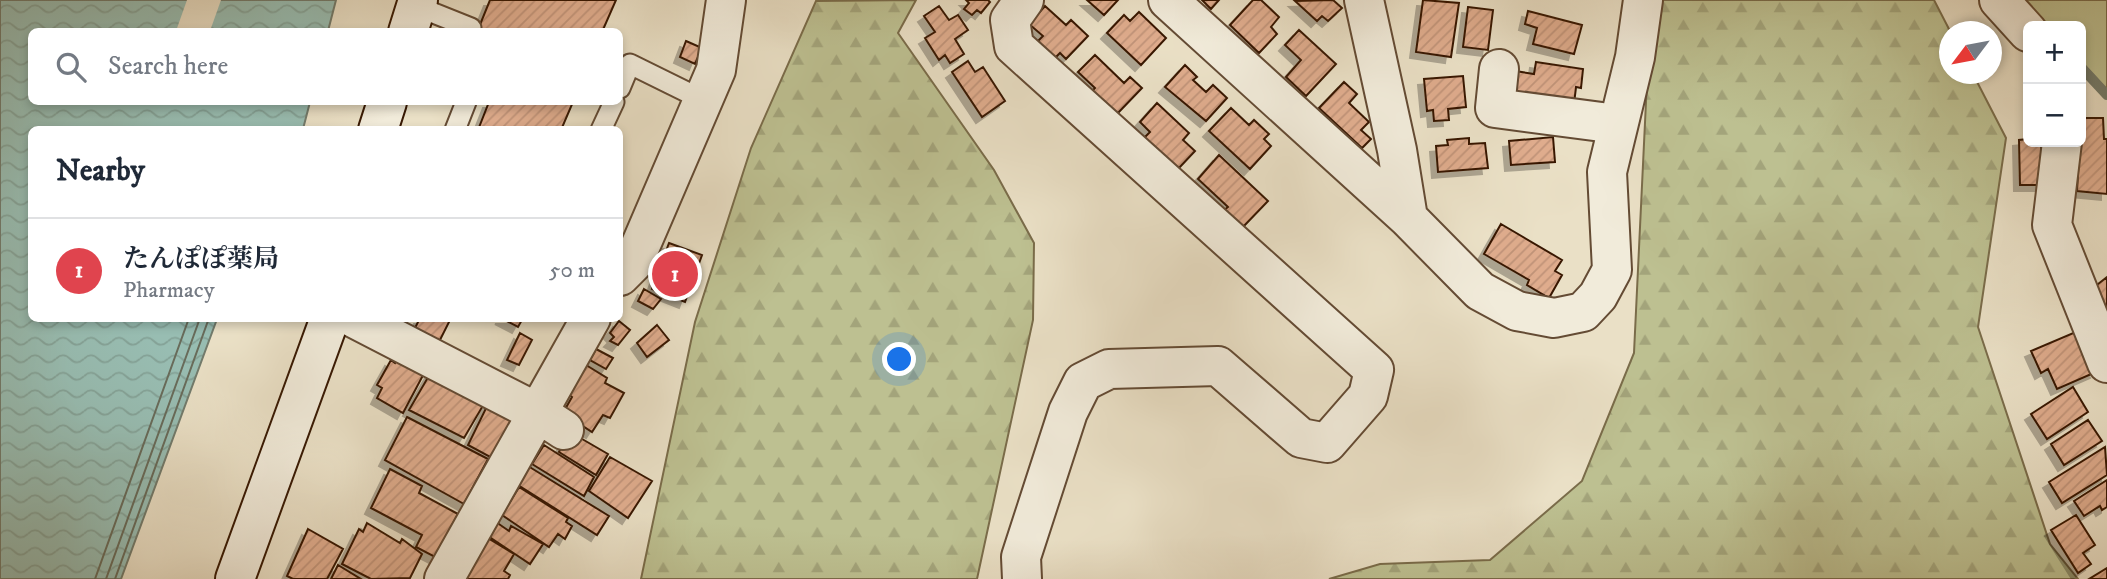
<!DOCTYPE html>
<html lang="en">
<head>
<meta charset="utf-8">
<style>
	body { margin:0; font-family:"IM FELL DW Pica","Noto Serif JP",serif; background:#f2f2f3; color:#1f2937 }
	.controls { position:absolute; right:21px; top:21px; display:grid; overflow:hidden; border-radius:10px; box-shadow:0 4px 10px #0003 }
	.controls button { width:63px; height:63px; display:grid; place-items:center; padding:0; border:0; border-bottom:2px solid #e0e1e3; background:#fff; color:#1f2937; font:35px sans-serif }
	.compass { position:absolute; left:1939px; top:21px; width:63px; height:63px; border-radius:50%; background:#fff; box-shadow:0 4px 10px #0003; rotate:238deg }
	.you { position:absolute; left:900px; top:360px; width:24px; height:24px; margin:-18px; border:5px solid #fff; border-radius:50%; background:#1a73e8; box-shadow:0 0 0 10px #1a73e833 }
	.badge { display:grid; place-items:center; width:46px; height:46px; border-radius:50%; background:#b45309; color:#fff; font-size:23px; font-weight:700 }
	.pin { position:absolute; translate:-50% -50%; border:4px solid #fff; box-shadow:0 2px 7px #0006 }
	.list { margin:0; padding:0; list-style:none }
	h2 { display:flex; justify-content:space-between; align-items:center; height:91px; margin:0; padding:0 28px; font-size:30px }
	h2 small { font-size:23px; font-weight:400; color:#747a83 }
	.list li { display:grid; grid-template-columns:46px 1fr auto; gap:21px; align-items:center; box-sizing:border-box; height:105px; padding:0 28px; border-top:2px solid #e0e1e3 }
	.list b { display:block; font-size:26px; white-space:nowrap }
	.list p { margin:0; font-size:23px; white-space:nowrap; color:#747a83 }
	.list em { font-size:23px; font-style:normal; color:#747a83 }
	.icon { flex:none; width:38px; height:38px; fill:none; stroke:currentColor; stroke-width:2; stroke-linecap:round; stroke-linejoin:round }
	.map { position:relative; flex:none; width:2107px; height:579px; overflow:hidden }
	.search { position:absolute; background:#fff; box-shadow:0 4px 10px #0003; left:28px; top:28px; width:595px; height:77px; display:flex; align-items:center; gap:18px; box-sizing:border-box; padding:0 24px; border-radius:10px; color:#747a83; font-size:26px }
	.panel { position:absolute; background:#fff; box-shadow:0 4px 10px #0003; left:28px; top:126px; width:595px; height:196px; border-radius:10px }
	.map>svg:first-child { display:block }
	.green { fill:#bdc091; stroke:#7a6c4a; stroke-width:2 }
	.forest { fill:url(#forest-firs); stroke:#7a6c4a; stroke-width:2 }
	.water { fill:url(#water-waves); stroke:#727b6c; stroke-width:2 }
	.pier { fill:#eae0c6 }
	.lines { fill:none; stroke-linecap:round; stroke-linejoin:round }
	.shore { stroke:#686b5a; stroke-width:2 }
	.stream { stroke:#727b6c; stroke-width:10 }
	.building { fill:url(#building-hatch); stroke:#381903; stroke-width:2; filter:url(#shadow) }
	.lane-casing { stroke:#644b34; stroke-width:23 }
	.street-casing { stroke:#644b34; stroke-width:42 }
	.secondary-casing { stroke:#381903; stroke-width:42 }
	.lane { stroke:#f1ebda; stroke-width:19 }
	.street { stroke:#f1ebda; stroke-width:38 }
	.secondary { stroke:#f1ebda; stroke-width:38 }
</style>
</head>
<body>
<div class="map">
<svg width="2107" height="579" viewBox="0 0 2107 579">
	<defs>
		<pattern id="forest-firs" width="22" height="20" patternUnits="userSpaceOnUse" patternTransform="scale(1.75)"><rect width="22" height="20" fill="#bdc091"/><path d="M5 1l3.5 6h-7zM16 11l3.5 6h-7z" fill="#a3a47b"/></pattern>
		<pattern id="water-waves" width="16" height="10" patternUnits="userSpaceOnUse" patternTransform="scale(1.75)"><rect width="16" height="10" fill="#98bdb2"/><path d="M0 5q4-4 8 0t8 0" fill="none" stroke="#84a297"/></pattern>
		<pattern id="building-hatch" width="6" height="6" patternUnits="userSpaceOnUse" patternTransform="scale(1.75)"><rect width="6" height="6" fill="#dfac8d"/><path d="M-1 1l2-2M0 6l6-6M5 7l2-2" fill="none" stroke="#c09378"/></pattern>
		<filter id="shadow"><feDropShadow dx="-6" dy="6" stdDeviation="0" flood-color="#0004"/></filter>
	</defs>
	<rect width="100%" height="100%" fill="#eae0c6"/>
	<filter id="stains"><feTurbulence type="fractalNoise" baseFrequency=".00286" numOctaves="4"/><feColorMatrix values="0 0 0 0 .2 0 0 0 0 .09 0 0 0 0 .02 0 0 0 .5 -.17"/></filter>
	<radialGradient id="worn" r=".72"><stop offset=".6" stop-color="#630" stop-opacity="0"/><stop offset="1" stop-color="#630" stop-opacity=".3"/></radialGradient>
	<!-- green -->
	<path class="green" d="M2022 0H2107V90L2081 62V26H2047Z"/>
	<!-- forest -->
	<path class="forest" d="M916 0 898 33 994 170 1034 243 1033 320 977 579H641L695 322 751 148 816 1Z
		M1661 0H1934L1950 31V74H1973L2006 138 1978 327 2050 544 2078 579H1329L1380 564 1490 560 1582 481 1634 353 1650 18Z"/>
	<!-- water -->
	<path class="water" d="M0 0H336L328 31 32 32V102H310L303 129 32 130V318L217 319 121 579H0Z"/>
	<!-- pier -->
	<path class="pier" d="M187 0H221L210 31H176Z"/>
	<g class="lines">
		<!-- shore -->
		<path class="shore" d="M95 579 189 318
			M106 579 200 318
			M115 579 209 318"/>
		<!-- stream -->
		<path class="stream" d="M2081 67 2107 95"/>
	</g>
	<!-- building -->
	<path class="building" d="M490 0H616L602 32H477Z
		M966 0H988L990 2 981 13 977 10 972 15 964 9 969 3Z
		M1087 0H1118L1104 15Z
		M1202 0H1219L1211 9Z
		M1253 0H1261L1279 17 1271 27 1277 34 1259 53 1230 25Z
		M1333 0 1342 8 1328 21 1322 16 1317 21 1295 1Z
		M1423 0 1459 3 1451 57 1416 52Z
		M939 6 949 20 958 15 968 30 955 39 964 54 950 63 945 55 939 60 925 38 935 32 924 16Z
		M1045 6 1066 25 1071 20 1088 36 1066 59 1060 53 1055 58 1038 41 1043 36 1029 24Z
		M1468 7 1493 10 1488 50 1463 47Z
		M1528 11 1582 25 1574 54 1533 44 1537 28 1525 24Z
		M1139 12 1166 38 1141 65 1107 33 1124 15 1130 21Z
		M1299 30 1336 64 1306 96 1286 77 1301 60 1285 45Z
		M686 41 702 48 695 64 680 57Z
		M1095 55 1124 83 1130 77 1142 88 1115 116 1091 92 1095 88 1078 72Z
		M968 61 975 72 983 67 1005 101 982 117 952 72Z
		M1536 62 1583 69 1581 88 1576 87 1574 104 1512 95 1515 71 1534 74Z
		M1185 65 1197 77 1193 80 1206 92 1213 85 1227 98 1206 121 1165 87Z
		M1463 76 1466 107 1448 109 1449 120 1434 121 1433 110 1427 111 1424 79Z
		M1344 82 1357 94 1349 103 1369 122 1361 130 1371 139 1362 148 1319 108Z
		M489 102H573L561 130H478Z
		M1157 103 1189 133 1183 140 1195 151 1177 170 1143 139 1150 132 1140 122Z
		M1231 108 1249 125 1254 120 1269 134 1264 139 1271 146 1250 169 1209 131Z
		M2081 118H2103L2104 139H2107V194L2077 191Z
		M1553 137 1555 162 1511 165 1509 141Z
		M1469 138V144L1485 143 1488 168 1438 172 1436 146 1448 145 1447 140Z
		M2028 139 2041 142 2042 185H2020L2019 140Z
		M1219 155 1268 201 1241 229 1223 211 1228 207 1198 179Z
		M1501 224 1562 260 1555 271 1562 275 1549 298 1527 285 1529 280 1484 254Z
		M669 243 702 255 685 302 652 289Z
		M2107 277V314L2093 288Z
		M644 289 661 299 653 309 638 301Z
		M420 318H451L438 344 413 332Z
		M501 318H523L518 327Z
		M619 321 630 330 618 345 610 341 614 337 610 333Z
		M657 325 669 340 647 357 637 343Z
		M2078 331 2096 372 2057 389 2048 369 2041 373 2031 351Z
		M520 333 532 340 519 365 507 360Z
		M596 349 613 358 606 369 590 360Z
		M402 350 429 364 403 413 377 398 382 388 377 385 391 360 395 363Z
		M586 365 607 378 605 383 624 393 610 418 603 415 592 432 563 413 572 397 566 393Z
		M434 367 488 397 464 438 409 410Z
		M2073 387 2088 412 2047 439 2031 414Z
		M491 398 516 411 492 458 468 445Z
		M407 417 488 459 464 504 385 460Z
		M2088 420 2102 441 2064 465 2051 444Z
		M570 432 608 454 596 475 559 452Z
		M544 445 594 477 584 496 532 464Z
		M2105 447 2107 475 2062 503 2049 482Z
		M610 457 652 481 628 518 589 491Z
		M528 466 609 516 597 535 518 485Z
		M390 469 422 486 419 493 458 514 435 557 416 547 422 535 371 508Z
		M2107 480V507L2102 510 2100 506 2084 516 2074 501Z
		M519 487 568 518 566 522 572 526 565 539 558 534 549 547 502 515Z
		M2076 515 2095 545 2083 553 2091 564 2078 573 2051 530Z
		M496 522 509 531 511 526 543 544 530 564 488 536Z
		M367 523 400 543 402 539 422 554 410 578 371 579 342 564 359 529 363 532Z
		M308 529 343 549 327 579H293L287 576Z
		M486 537 514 554 504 571 510 575 508 579H464Z
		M338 565 361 579H331Z
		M2107 568V579H2089Z"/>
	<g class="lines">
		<!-- lane casing -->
		<g class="lane-casing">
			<path id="lane" d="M416 6 471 28 469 32
				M620 88 630 64 703 100
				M455 130 466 102
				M601 130 614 102"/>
		</g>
		<!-- street casing -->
		<g class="street-casing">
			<path id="street" d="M1168 0 1408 218
				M1364 0 1397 150 1408 218 1480 291 1517 311 1554 318 1583 312 1598 296 1612 270 1607 172 1635 57 1643 0
				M1999 0 2028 32
				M1499 69 1495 108 1617 124
				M2062 142 2052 225 2107 363
				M620 276 633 263 716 70 726 0
				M354 318 538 413 564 430
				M444 579 591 318
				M1022 579 1021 557 1068 412 1083 382 1109 369 1218 366 1301 438 1327 443 1368 396 1374 370 1014 46 1010 20 1024 0"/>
		</g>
		<!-- secondary casing -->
		<g class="secondary-casing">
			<path id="secondary" d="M408 32 418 0
				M378 130 387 102
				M235 579 330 318"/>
		</g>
		<!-- lane -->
		<use href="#lane" class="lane"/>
		<!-- street -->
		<use href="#street" class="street"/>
		<!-- secondary -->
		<use href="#secondary" class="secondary"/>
	</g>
	<rect width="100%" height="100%" filter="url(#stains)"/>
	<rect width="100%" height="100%" fill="url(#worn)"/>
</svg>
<div class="controls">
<button>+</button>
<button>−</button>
</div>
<svg class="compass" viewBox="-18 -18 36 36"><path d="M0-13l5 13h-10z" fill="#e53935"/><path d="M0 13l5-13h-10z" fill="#747a83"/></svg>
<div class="you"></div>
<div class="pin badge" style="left:675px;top:274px;background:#e0444e">1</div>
<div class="search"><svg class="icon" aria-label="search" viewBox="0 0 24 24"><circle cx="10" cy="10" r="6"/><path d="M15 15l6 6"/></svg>Search here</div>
<section class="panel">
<h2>Nearby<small></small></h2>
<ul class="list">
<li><span class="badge" style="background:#e0444e">1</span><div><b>たんぽぽ薬局</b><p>Pharmacy</p></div><em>50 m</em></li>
</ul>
</section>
</div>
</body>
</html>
